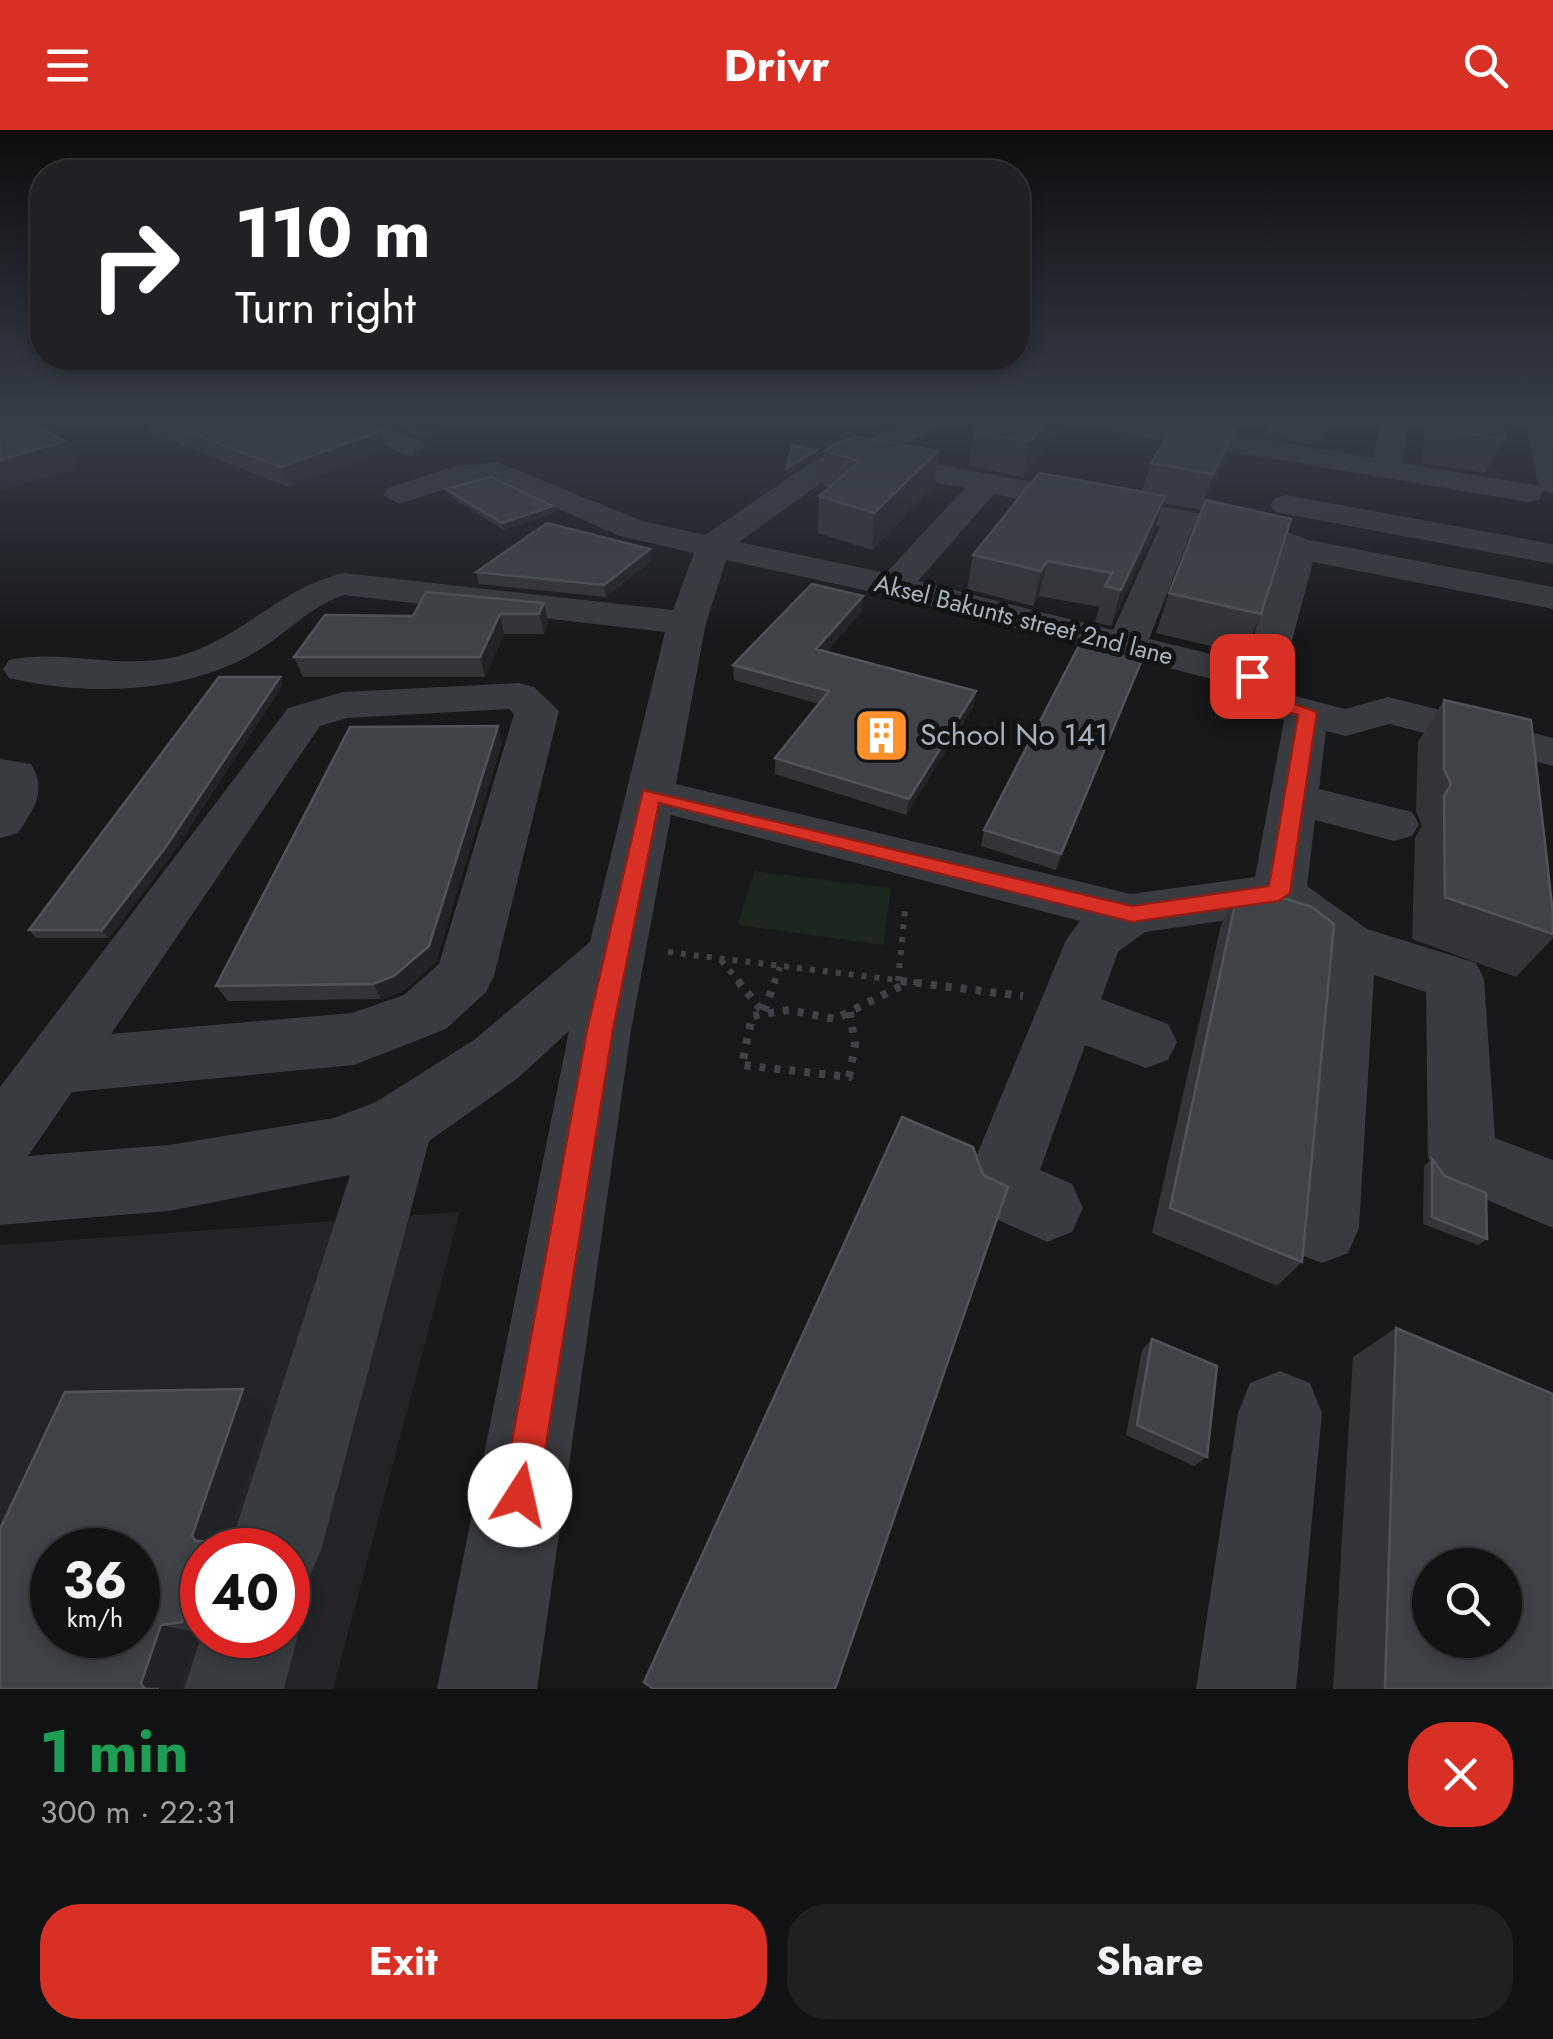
<!DOCTYPE html>
<html lang="en">
<head>
<meta charset="utf-8">
<style>
  body { margin:0; font-family:Jost,sans-serif; background:#1e2022; color:#f1f3f6; height:100vh; display:flex; flex-direction:column; font-size:38px; white-space:nowrap }
  * { box-sizing:border-box; margin:0 }
  p { font-size:32px; color:#9c9ea0 }
  .icon { flex:none; width:55px; height:55px; fill:none; stroke:currentColor; stroke-width:2; stroke-linecap:round; stroke-linejoin:round }
  .map { position:relative; height:1559px; overflow:hidden }
  .panel { display:flex; flex-direction:column; background:#111214; flex:1 }
  .panel>* { flex:none }
  .banner { position:absolute; left:30px; top:30px; width:1000px; height:210px; border-radius:40px; box-shadow:0 5px 15px #0003,0 0 0 2px #303234; background:#202124; color:#fff; overflow:hidden }
  .controls { position:absolute; left:1412px; top:1418px; display:grid; gap:20px }
  .controls a { display:grid; place-items:center; width:110px; height:110px; border-radius:50%; background:#111214; box-shadow:0 5px 15px #0003,0 0 0 2px #303234; font-size:50px }
  .speed { position:absolute; left:30px; top:1398px; display:flex; gap:20px; font-size:50px; font-weight:700; text-align:center }
  .speed>* { display:grid; place-content:center; width:130px; height:130px; border-radius:50%; background:#111214; box-shadow:0 5px 15px #0003,0 0 0 2px #303234; line-height:1 }
  .speed small { font-size:25px; font-weight:400 }
  .speed .limit { border:15px solid #d22; background:#fff; color:#111 }
  .pin { position:absolute; display:grid; place-items:center; width:85px; height:85px; color:#fff; margin:-42px; border-radius:20px; box-shadow:0 5px 15px #0006 }
  .me { position:absolute; width:110px; margin:-55px; rotate:10deg; stroke-linejoin:round; filter:drop-shadow(0 0 8px #0008) }
  .turn { display:flex; align-items:center; gap:35px; height:210px; padding:0 40px; font-size:45px }
  .turn .icon { width:130px; height:130px; stroke-width:2.5 }
  .turn b { display:block; font-size:70px; line-height:85px }
  .round { display:grid; place-items:center; flex:none; width:105px; height:105px; border-radius:40px; background:#1e2022 }
  .summary { display:flex; align-items:center; justify-content:space-between; height:170px; padding:0 40px }
  h1 { font-size:60px; font-weight:700; line-height:75px; color:#1e9e55 }
  .primary-button { display:flex; gap:20px; margin-top:auto; padding:20px 40px }
  .primary-button a { flex:1; height:115px; border-radius:40px; background:#d93025; color:#fff; font-size:40px; font-weight:700; line-height:115px; text-align:center }
  .primary-button a+a { background:#1e2022; color:#f1f3f6 }
  header { display:flex; justify-content:space-between; align-items:center; height:130px; padding:0 40px; background:#d93025; color:#fff; font-size:45px; font-weight:700 }
  .map>svg:first-child { display:block }
  .built { fill:#232427; fill-rule:evenodd }
  .green { fill:#1d261d }
  .lines { fill:none; stroke-linecap:round; stroke-linejoin:round }
  .path-far1 { stroke:#3e4247; stroke-width:6; stroke-dasharray:5 8; stroke-linecap:butt }
  .path { stroke:#3e4247; stroke-width:8; stroke-dasharray:6 9; stroke-linecap:butt }
  .minor { fill:#383b3f; fill-rule:evenodd }
  .wall { fill:#333438 }
  .shaded-wall { fill:#222326 }
  .building { fill:#3f4246; stroke:#505458; stroke-width:2.5; fill-rule:evenodd }
  .route { fill:#d93025; stroke:#8d1f18; stroke-width:2.5 }
  .labels { text-anchor:middle; stroke-width:10; stroke-linejoin:round; paint-order:stroke }
  .far-street-label { font-size:25px; fill:#a8b2bb; stroke:#121315 }
  .poi-label { font-size:30px; fill:#a8b2bb; stroke:#121315; text-anchor:start }
</style>
</head>
<body>
<header><svg class="icon" aria-label="menu" viewBox="0 0 24 24"><path d="M4 6h16M4 12h16M4 18h16"/></svg>Drivr<svg class="icon" aria-label="search" viewBox="0 0 24 24"><circle cx="10" cy="10" r="6"/><path d="M15 15l6 6"/></svg></header>
<div class="map">
<svg width="1553" height="1559" viewBox="0 0 1553 1559">
  <rect width="100%" height="100%" fill="#17181a"/>
  <path class="built" d="M 460,1082 L 333,1559 L 0,1559 L 0,1115 ZM 52,1420 L 138,1420 L 138,1505 L 52,1505 ZM 202,1420 L 288,1420 L 288,1505 L 202,1505 Z"/>
  <path class="green" d="M 754,741 L 891,758 L 883,815 L 738,795 Z"/>
  <g class="lines">
    <path class="path-far1" d="M 668,822 L 921,853
      M 721,830 L 740,853
      M 898,851 L 905,781
      M 774,853 L 780,837"/>
    <path class="path" d="M 738,851 L 763,882
      M 901,851 L 1023,866
      M 764,881 L 775,851
      M 850,882 L 855,915 L 849,947 L 742,935 L 752,886 L 789,880 L 835,889 L 907,853"/>
    <path class="minor" d="M 328,288 L 366,288 L 421,311 L 425,317 L 411,326 L 401,323 Z
      M 921,288 L 959,288 L 882,324 L 1276,398 L 1309,410 L 1553,457 L 1553,479 L 1313,432 L 1282,548 L 1295,566 L 1345,579 L 1388,567 L 1553,608 L 1553,636 L 1389,594 L 1346,606 L 1326,601 L 1319,659 L 1412,682 L 1419,694 L 1412,706 L 1394,711 L 1315,690 L 1307,756 L 1367,799 L 1476,833 L 1484,849 L 1495,1008 L 1553,1030 L 1553,1098 L 1438,1049 L 1428,1027 L 1426,862 L 1374,845 L 1359,1098 L 1348,1123 L 1322,1133 L 1296,1123 L 1285,1098 L 1318,822 L 1269,784 L 1145,802 L 1118,822 L 1101,869 L 1168,894 L 1177,912 L 1168,930 L 1146,938 L 1085,915 L 1040,1040 L 1072,1054 L 1083,1078 L 1072,1102 L 1047,1112 L 974,1079 L 964,1056 L 1066,810 L 1080,791 L 671,685 L 631,900 L 537,1559 L 437,1559 L 569,901 L 518,948 L 429,1011 L 321,1420 L 307,1452 L 288,1460 L 288,1420 L 229,1420 L 350,1045 L 169,1081 L 0,1095 L 0,957 L 288,578 L 343,562 L 519,553 L 534,557 L 559,581 L 494,846 L 486,862 L 446,899 L 354,935 L 72,962 L 28,1026 L 169,1015 L 334,988 L 376,972 L 474,910 L 590,812 L 665,502 L 344,465 C 311,476 288,502 259,520 C 189,564 88,567 9,548 L 3,539 L 9,530 C 60,518 122,541 179,526 C 241,509 281,457 344,443 L 673,480 L 694,423 L 620,406 L 493,350 L 457,355 L 399,374 L 383,365 L 388,358 L 452,337 L 497,332 L 642,391 L 705,405 L 810,333 ZM 854,336 L 965,358 L 886,443 L 739,412 L 832,345 ZM 994,364 L 1160,396 L 1113,500 L 918,451 ZM 1191,402 L 1280,423 L 1245,532 L 1149,509 ZM 726,430 L 891,466 L 1246,558 L 1265,584 L 1284,590 L 1255,747 L 1131,764 L 676,654 L 706,493 ZM 509,579 L 514,584 L 439,834 L 404,865 L 352,883 L 111,904 L 320,596 L 347,588 Z
      M 1130,288 L 1374,328 L 1380,288 L 1408,288 L 1403,333 L 1538,356 L 1525,288 L 1553,288 L 1553,363 L 1542,361 L 1539,370 L 1528,372 L 1120,303 L 1106,295 L 1110,289 Z
      M 1286,365 L 1553,414 L 1553,434 L 1275,382 L 1270,375 L 1275,368 Z
      M 0,629 L 31,634 C 48,661 33,680 18,703 L 0,708 Z
      M 1280,1241 L 1310,1253 L 1322,1283 L 1296,1559 L 1196,1559 L 1238,1283 L 1250,1253 Z
      M 288,1480 L 298,1505 L 284,1559 L 184,1559 L 202,1504 L 288,1505 Z"/>
  </g>
  <path class="wall" d="M 139,288 L 353,288 L 386,320 L 289,357 L 151,303 Z
    M 376,288 L 472,288 L 421,307 Z
    M 988,288 L 1071,288 L 1023,347 L 969,336 L 974,302 Z
    M 1156,288 L 1220,288 L 1240,292 L 1228,325 L 1206,370 L 1261,484 L 1244,524 L 1156,503 L 1169,463 L 1201,380 L 1163,373 L 1155,399 L 1111,496 L 1095,492 L 1099,477 L 1039,466 L 1033,476 L 967,459 L 973,425 L 1142,362 L 1151,333 L 1177,292 Z
    M 1270,288 L 1331,288 L 1320,315 L 1264,306 Z
    M 1425,288 L 1502,288 L 1504,309 L 1485,343 L 1423,333 Z
    M 824,321 L 938,321 L 934,356 L 872,420 L 818,403 L 819,366 L 829,358 L 823,356 Z
    M 446,359 L 554,383 L 504,400 L 448,365 Z
    M 651,431 L 606,467 L 479,454 L 476,442 Z
    M 544,473 L 548,492 L 544,504 L 504,504 L 485,547 L 303,547 L 294,527 L 413,486 Z
    M 862,481 L 826,522 L 976,561 L 973,577 L 906,685 L 775,644 L 775,628 L 819,574 L 734,550 L 733,535 Z
    M 1146,520 L 1056,740 L 981,716 L 984,700 Z
    M 283,555 L 171,726 L 109,808 L 36,808 L 29,800 Z
    M 1444,570 L 1553,784 L 1553,808 L 1516,847 L 1412,809 L 1415,708 L 1422,696 L 1416,681 L 1418,612 Z
    M 502,612 L 436,832 L 402,862 L 381,869 L 228,871 L 216,856 Z
    M 1237,765 L 1302,1132 L 1277,1156 L 1152,1103 L 1221,795 Z
    M 1432,1029 L 1487,1109 L 1478,1115 L 1423,1094 L 1424,1036 Z
    M 1396,1198 L 1553,1559 L 1333,1559 L 1353,1227 Z
    M 1152,1209 L 1207,1327 L 1194,1336 L 1126,1305 L 1142,1220 Z
    M 243,1259 L 271,1279 L 226,1418 L 232,1420 L 202,1420 L 202,1502 L 198,1503 L 181,1559 L 0,1559 Z"/>
  <path class="shaded-wall" d="M 416,288 L 472,288 L 421,307 Z
    M 1051,288 L 1071,288 L 1023,347 L 1029,312 Z
    M 1240,292 L 1228,325 L 1201,380 L 1213,344 Z
    M 381,301 L 386,320 L 289,357 L 281,337 Z
    M 65,311 L 79,337 L 0,361 L 0,330 Z
    M 817,320 L 817,326 L 786,345 L 787,338 Z
    M 938,321 L 934,356 L 872,420 L 874,383 Z
    M 1165,366 L 1155,399 L 1111,496 L 1121,460 Z
    M 553,376 L 554,383 L 504,400 L 502,393 Z
    M 650,419 L 651,431 L 606,467 L 604,455 Z
    M 1047,431 L 1039,466 L 1033,476 L 1041,441 Z
    M 863,466 L 862,481 L 816,535 L 816,519 Z
    M 544,473 L 548,492 L 544,504 L 539,484 Z
    M 500,484 L 504,504 L 485,547 L 480,527 Z
    M 1146,520 L 1141,535 L 1056,740 L 1061,724 Z
    M 280,547 L 283,555 L 171,726 L 109,808 L 102,800 Z
    M 976,561 L 973,577 L 906,685 L 909,669 Z
    M 498,596 L 502,612 L 436,832 L 402,862 L 381,869 L 373,854 Z
    M 243,1259 L 271,1279 L 226,1418 L 232,1420 L 207,1420 L 196,1411 L 192,1406 Z
    M 202,1432 L 202,1497 L 182,1492 Z
    M 161,1495 L 198,1503 L 181,1559 L 145,1559 L 141,1553 Z"/>
  <path class="building" d="M 0,288 L 20,288 L 65,311 L 0,330 Z
    M 152,288 L 353,288 L 381,301 L 281,337 Z
    M 988,288 L 1051,288 L 1029,312 L 974,302 Z
    M 1179,288 L 1220,288 L 1240,292 L 1213,344 L 1151,333 Z
    M 1440,288 L 1502,288 L 1504,309 L 1440,299 Z
    M 855,307 L 938,321 L 874,383 L 819,366 L 860,331 L 824,321 L 835,314 Z
    M 792,315 L 817,320 L 787,338 Z
    M 1039,343 L 1165,366 L 1121,460 L 1105,456 L 1112,443 L 1047,431 L 1041,441 L 973,425 Z
    M 491,347 L 553,376 L 502,393 L 446,359 Z
    M 1206,370 L 1291,389 L 1261,484 L 1169,463 Z
    M 547,393 L 650,419 L 604,455 L 476,442 Z
    M 812,454 L 863,466 L 816,519 L 976,561 L 909,669 L 775,628 L 829,561 L 733,535 Z
    M 426,462 L 544,473 L 539,484 L 500,484 L 480,527 L 294,527 L 325,485 L 413,486 Z
    M 1085,504 L 1146,520 L 1061,724 L 984,700 Z
    M 219,547 L 280,547 L 165,718 L 102,800 L 29,800 Z
    M 1444,570 L 1531,590 L 1553,784 L 1553,804 L 1445,767 L 1444,666 L 1451,654 L 1444,639 Z
    M 498,596 L 429,816 L 394,846 L 373,854 L 216,856 L 350,597 Z
    M 1260,761 L 1312,777 L 1334,794 L 1302,1132 L 1170,1078 L 1237,765 Z
    M 902,987 L 973,1017 L 983,1045 L 1008,1057 L 835,1559 L 653,1559 L 644,1552 Z
    M 1432,1029 L 1445,1046 L 1486,1063 L 1487,1109 L 1432,1087 Z
    M 1396,1198 L 1553,1264 L 1553,1559 L 1385,1559 ZM 1430,1435 L 1505,1435 L 1505,1510 L 1430,1510 Z
    M 1152,1209 L 1217,1236 L 1207,1327 L 1137,1295 Z
    M 243,1259 L 192,1406 L 196,1411 L 210,1411 L 207,1420 L 202,1420 L 202,1432 L 182,1492 L 161,1495 L 141,1553 L 145,1559 L 159,1559 L 0,1559 L 0,1399 L 65,1262 ZM 52,1420 L 138,1420 L 138,1505 L 52,1505 Z"/>
  <linearGradient id="sky" x2="0" y2="1"><stop stop-color="#0d0d0e"/><stop offset="0.57" stop-color="#363d49"/><stop offset="1" stop-color="#363d49" stop-opacity="0"/></linearGradient>
  <rect width="1553" height="507" fill="url(#sky)"/>
  <path class="route" d="M 1252,541 L 1268,545 L 1286,571 L 1317,582 L 1290,763 L 1279,771 L 1132,792 L 659,673 L 613,900 L 538,1365 L 533,1378 L 520,1383 L 507,1378 L 502,1365 L 587,900 L 643,660 L 1132,776 L 1269,756 L 1298,585 L 1273,579 L 1255,552 L 1243,546 Z"/>
  <defs>
    <symbol id="building-square" viewBox="-11 -11 22 22"><rect x="-9" y="-9" width="18" height="18" rx="4" fill="#ff902a" stroke="#121315"/><path d="M-4-6H4V6H1V3H-1V6H-4ZM-2.5-4.3h1.7v1.8h-1.7ZM.8-4.3h1.7v1.8H.8ZM-2.5-1h1.7V.8h-1.7ZM.8-1h1.7V.8H.8Z" fill="#fff"/></symbol>
  </defs>
  <g fill-rule="evenodd">
    <use href="#building-square" x="850" y="574" width="63" height="63"/>
  </g>
  <g class="labels">
    <g class="far-street-label">
      <text transform="translate(1024 489) rotate(14)" y="9">Aksel Bakunts street 2nd lane</text>
    </g>
    <g class="poi-label">
      <text x="920" y="615">School No 141</text>
    </g>
  </g>
</svg>
<div class="controls">
<a><svg class="icon" aria-label="search" viewBox="0 0 24 24"><circle cx="10" cy="10" r="6"/><path d="M15 15l6 6"/></svg></a>
</div>
<div class="speed"><div>36<small>km/h</small></div><div class="limit">40</div></div>
<div class="pin" style="left:1252px;top:546px;background:#d93025"><svg class="icon" aria-label="arrive" viewBox="0 0 24 24"><path d="M6 21V4h12l-3 4 3 4H6"/></svg></div>
<svg class="me" style="left:520px;top:1365px" viewBox="-20 -20 40 40"><circle r="19" fill="#fff"/><path d="M0-13L10 11 0 6-10 11z" fill="#d93025"/></svg>
<div class="banner">
<div class="turn"><svg class="icon" aria-label="right" viewBox="0 0 24 24"><path d="M7 20v-9h11M14 6l5 5-5 5"/></svg><div><b>110 m</b>Turn right</div></div>
</div>
</div>
<section class="panel">
<div class="summary"><div><h1>1 min</h1><p>300 m · 22:31</p></div><a class="round" style="background:#d93025;color:#fff"><svg class="icon" aria-label="close" viewBox="0 0 24 24"><path d="M6 6l12 12M18 6L6 18"/></svg></a></div>
<div class="primary-button"><a>Exit</a><a>Share</a></div>
</section>
</body>
</html>
